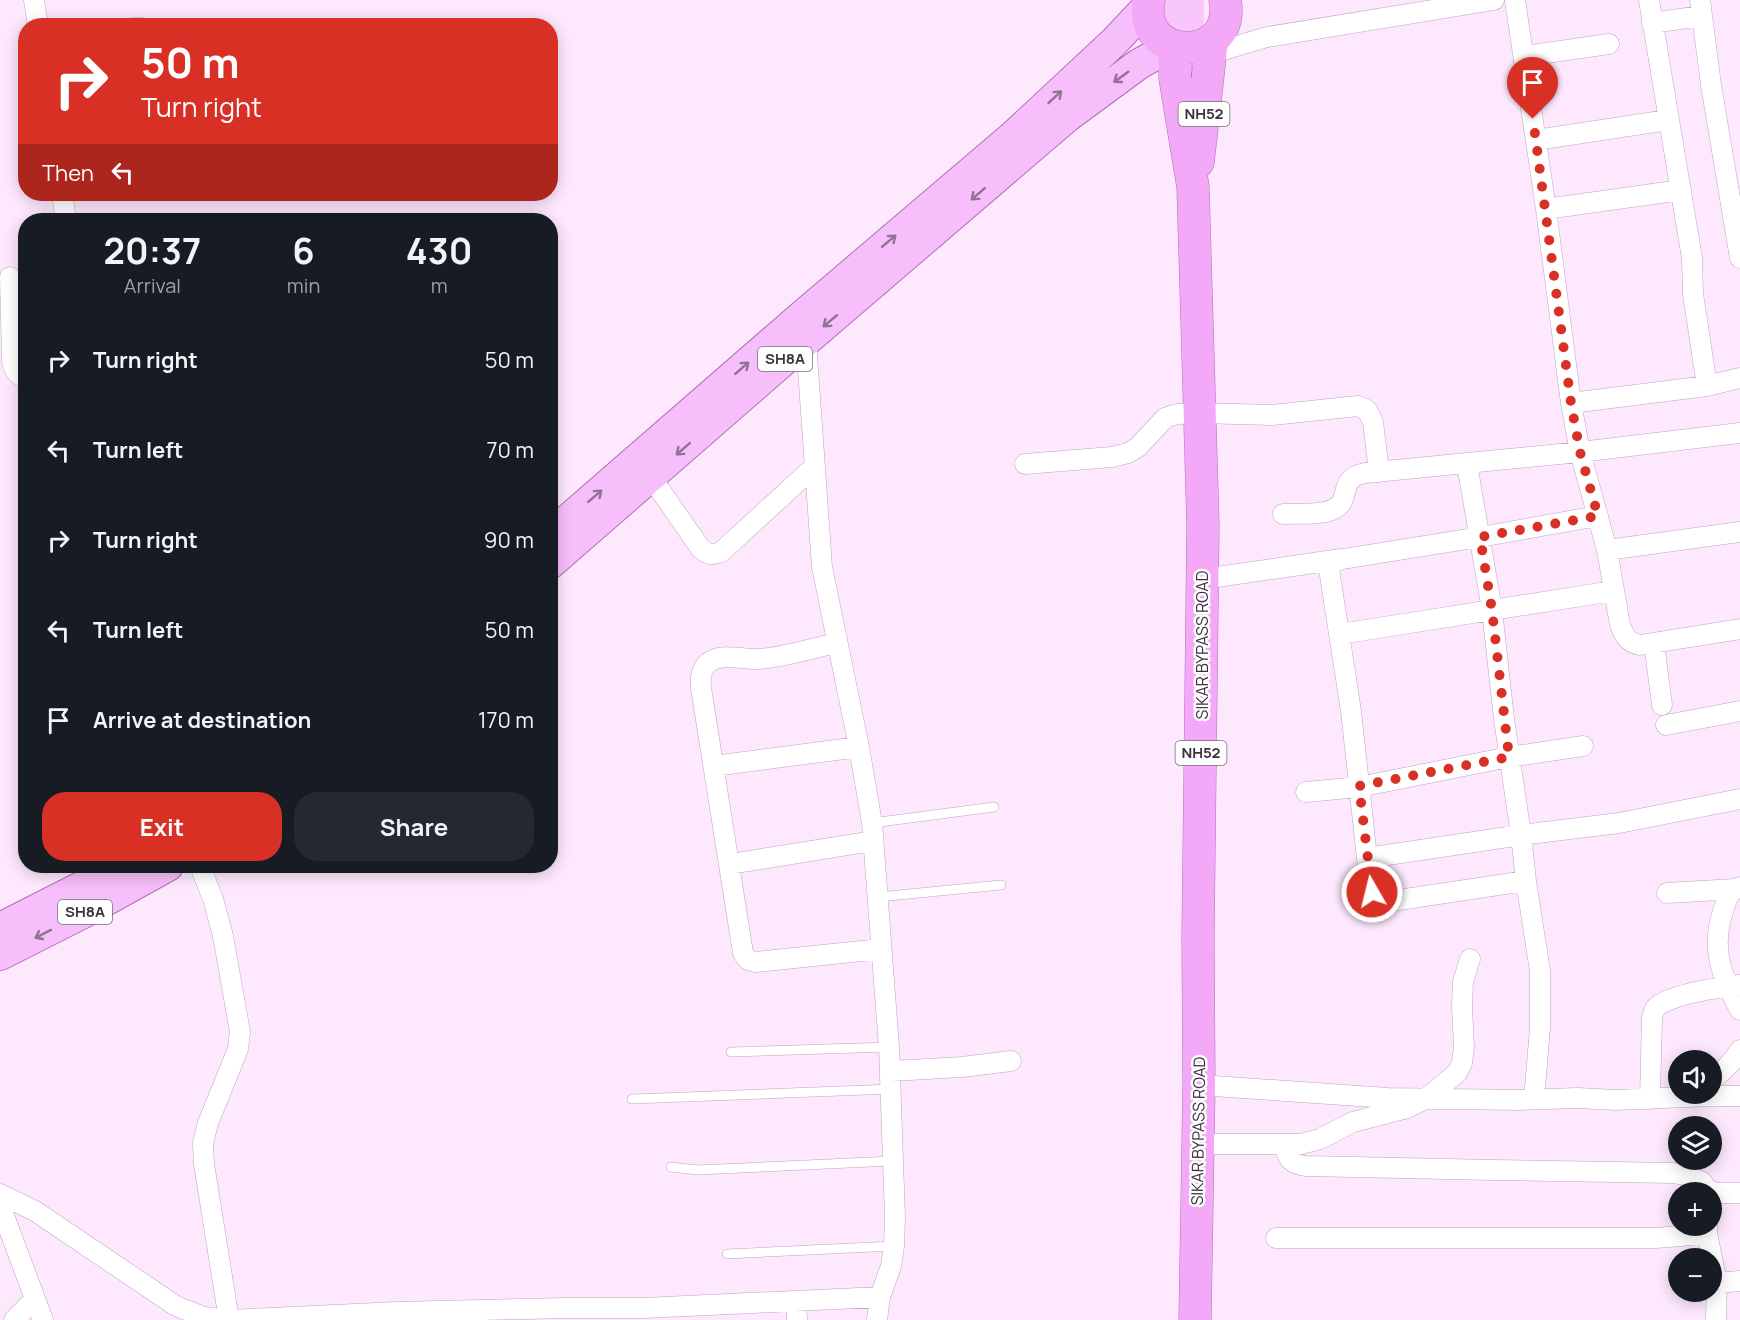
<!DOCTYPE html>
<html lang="en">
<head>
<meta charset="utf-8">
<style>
  body { margin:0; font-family:Manrope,sans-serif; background:#242831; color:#f1f3f6; height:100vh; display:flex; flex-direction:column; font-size:22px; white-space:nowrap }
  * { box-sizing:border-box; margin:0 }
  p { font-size:20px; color:#9ea1a6 }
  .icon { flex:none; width:33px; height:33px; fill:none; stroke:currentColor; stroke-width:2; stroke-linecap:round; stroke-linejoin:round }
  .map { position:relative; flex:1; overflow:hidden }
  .drawer { position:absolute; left:18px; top:213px; width:540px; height:660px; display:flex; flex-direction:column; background:#171b24; border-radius:24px; box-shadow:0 3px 15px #0003 }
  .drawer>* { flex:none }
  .banner { position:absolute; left:18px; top:18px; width:540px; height:183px; border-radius:24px; box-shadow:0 3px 15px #0003; background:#d93025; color:#fff; overflow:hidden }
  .controls { position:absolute; left:1668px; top:1050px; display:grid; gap:12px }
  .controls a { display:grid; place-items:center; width:54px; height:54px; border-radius:50%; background:#171b24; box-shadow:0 3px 15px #0003; font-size:30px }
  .pin { position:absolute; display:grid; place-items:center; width:51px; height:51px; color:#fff; margin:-62px -26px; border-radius:50% 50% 50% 0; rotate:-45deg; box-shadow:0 0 6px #0007 }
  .pin .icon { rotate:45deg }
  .me { position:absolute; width:66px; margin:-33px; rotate:352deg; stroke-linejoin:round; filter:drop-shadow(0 0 4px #0008) }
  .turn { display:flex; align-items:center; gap:21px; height:126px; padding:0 24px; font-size:27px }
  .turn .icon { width:78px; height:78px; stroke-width:2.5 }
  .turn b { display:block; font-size:42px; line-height:51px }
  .then { display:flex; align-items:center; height:57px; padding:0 24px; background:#0003; gap:12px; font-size:22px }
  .eta { display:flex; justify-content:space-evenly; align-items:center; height:102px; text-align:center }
  .eta b { font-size:36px; font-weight:700; line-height:42px }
  .cta { display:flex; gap:12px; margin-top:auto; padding:12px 24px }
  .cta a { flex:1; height:69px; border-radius:24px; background:#d93025; color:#fff; font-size:24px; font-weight:700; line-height:69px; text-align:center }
  .cta a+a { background:#242831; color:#f1f3f6 }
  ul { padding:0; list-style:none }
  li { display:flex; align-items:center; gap:18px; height:90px; padding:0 24px }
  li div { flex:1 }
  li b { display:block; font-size:22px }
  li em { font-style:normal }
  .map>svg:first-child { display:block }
  .green { fill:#f8c6fb }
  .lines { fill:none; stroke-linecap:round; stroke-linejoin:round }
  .service-casing { stroke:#bea5bf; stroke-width:10 }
  .minor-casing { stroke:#bea5bf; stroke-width:21 }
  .primary-casing { stroke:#b171b6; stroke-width:32 }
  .trunk-casing { stroke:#b171b6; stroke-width:33 }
  .service { stroke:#fff; stroke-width:9 }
  .minor { stroke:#fff; stroke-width:20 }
  .primary { stroke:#f6befa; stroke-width:30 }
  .trunk { stroke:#f3a8f8; stroke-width:32 }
  .oneway { stroke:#907293 }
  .route { stroke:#d93025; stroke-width:10; stroke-dasharray:0 18 }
  .labels { text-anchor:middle; stroke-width:5; stroke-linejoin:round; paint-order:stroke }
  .shield { fill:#fdfdfd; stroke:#777077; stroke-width:1.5 }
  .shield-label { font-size:15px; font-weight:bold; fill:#3d333e }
  .street-label { font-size:16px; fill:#3d333e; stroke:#fdfdfd }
</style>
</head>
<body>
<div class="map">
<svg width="1740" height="1320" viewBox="0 0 1740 1320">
  <rect width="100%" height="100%" fill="#fde8fe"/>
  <path class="green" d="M 1158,0 L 1204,0 L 1204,26 L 1198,36 L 1165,37 Z"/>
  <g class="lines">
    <defs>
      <path id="service" d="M 91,26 L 141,22
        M 872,823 L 994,807
        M 878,897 L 1001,885
        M 731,1052 L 889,1047
        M 632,1099 L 892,1089
        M 671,1167 L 697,1170 L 893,1161
        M 727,1254 L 894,1246"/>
      <path id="minor" d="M 34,0 L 38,26
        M 1515,0 L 1546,209 L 1571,403 L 1580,452 L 1607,550 L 1620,625 C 1625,637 1627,642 1640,645 L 1740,629
        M 1649,0 L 1692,258 L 1693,294 L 1707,386
        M 1700,0 L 1711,85 L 1740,258
        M 1652,23 L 1701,16
        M 1210,54 L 1267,37 L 1494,0
        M 1524,56 L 1609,44
        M 1536,140 L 1668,120
        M 62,194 L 66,220
        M 1546,209 L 1681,190
        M 10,277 L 12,361 C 14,370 16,375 26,378
        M 806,341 L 822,567 L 859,747 L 872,823 L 889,1047 L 895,1217 L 894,1246 L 891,1266 L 880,1297 L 877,1320
        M 1571,403 L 1707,386 L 1740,378
        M 1025,464 L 1112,457 L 1128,453 L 1138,447 L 1165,418 L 1177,414 L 1199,413 L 1272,415 L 1358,406 L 1367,410 L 1373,422 L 1379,472
        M 1467,464 L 1492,610 L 1504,719 L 1521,835 L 1526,881 L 1540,971 L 1540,1028 L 1534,1099
        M 651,477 L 701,549 C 708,554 712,556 721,552 L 815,466
        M 1283,514 C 1298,513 1320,516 1334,509 C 1353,499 1336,479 1365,473 L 1580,452 L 1740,433
        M 1607,550 L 1740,532
        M 1203,579 L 1341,559
        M 1340,634 L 1613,591
        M 837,643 C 812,648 785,657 759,659 C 744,660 721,652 708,663 C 701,669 700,679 701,688 L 743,953 L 748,960 L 756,962 L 881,949
        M 1654,643 L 1662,705
        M 1666,725 L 1740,711
        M 714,766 L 859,747
        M 1306,792 L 1359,787 L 1509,757 L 1583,746
        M 1367,858 L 1521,835 L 1619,823 L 1740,799
        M 730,864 L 873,841
        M 200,866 L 213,899 L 223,936 L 240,1032 L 238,1049 L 208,1123 L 203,1143 L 204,1164 L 229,1320
        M 1526,881 L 1392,901 L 1383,901 L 1375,899 L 1372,892 L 1367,858 L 1351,711 L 1329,569 L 1333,562 L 1343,559 L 1480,537 L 1598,516
        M 1740,887 C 1730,890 1727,899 1724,908 C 1710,948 1721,975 1740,1010
        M 1667,893 L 1735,889
        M 891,1071 L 962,1067 L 1011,1061
        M 1712,1079 C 1724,1072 1732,1062 1740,1050
        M 1199,1085 L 1388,1098 L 1518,1100 L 1578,1098 L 1615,1100 L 1710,1096 L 1740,1096
        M 1650,1099 L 1652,1018 C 1652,1017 1654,1010 1655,1009 C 1664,995 1723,987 1740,985
        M 1198,1144 L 1301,1144 L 1320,1139 L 1353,1122 L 1407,1108 L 1427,1098 L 1457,1073 L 1462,1063 L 1464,1047 L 1462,1007 L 1463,982 L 1470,959
        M 1283,1145 C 1289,1159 1290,1164 1306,1166 L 1494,1170 L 1673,1173 L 1690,1176 L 1702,1182 L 1708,1190 L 1718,1193 L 1740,1193
        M 0,1194 L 35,1211 L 176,1306 L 204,1317 L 229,1320 L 397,1312 L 566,1308 L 643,1308 L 880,1297
        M 0,1205 L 43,1320
        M 1707,1226 L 1707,1233 L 1717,1283 L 1716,1320
        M 1276,1238 L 1656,1238 L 1681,1236 L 1707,1233
        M 1717,1283 L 1740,1281
        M 796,1301 L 797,1320
        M 14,1320 L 35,1299"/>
      <path id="primary" d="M 550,535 L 804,314 L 1012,137 L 1114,42 L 1147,7
        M 550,564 L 806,341 L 1067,117 L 1139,64 L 1171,46
        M 0,928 L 122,866
        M 0,955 L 87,911 L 168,866"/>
      <path id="trunk" d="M 1149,0 C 1136,63 1237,64 1225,0
        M 1175,47 L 1175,78 L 1193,187 L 1203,525 L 1198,937 L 1199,1085 L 1195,1320
        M 1198,162 L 1212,40"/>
    </defs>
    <use href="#service" class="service-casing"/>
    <use href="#minor" class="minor-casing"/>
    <use href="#primary" class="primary-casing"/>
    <use href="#trunk" class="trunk-casing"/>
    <use href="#service" class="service"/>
    <use href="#minor" class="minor"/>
    <use href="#primary" class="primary"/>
    <use href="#trunk" class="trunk"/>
  </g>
  <defs><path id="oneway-shaft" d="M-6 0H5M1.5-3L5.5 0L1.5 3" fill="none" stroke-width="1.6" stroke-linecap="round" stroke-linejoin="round" transform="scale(1.5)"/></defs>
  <g class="oneway">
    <use href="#oneway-shaft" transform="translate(1121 77) rotate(144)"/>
    <use href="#oneway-shaft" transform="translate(1055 97) rotate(-43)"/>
    <use href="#oneway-shaft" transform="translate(978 194) rotate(139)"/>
    <use href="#oneway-shaft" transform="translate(889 241) rotate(-40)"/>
    <use href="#oneway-shaft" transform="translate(830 321) rotate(140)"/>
    <use href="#oneway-shaft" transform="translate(742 368) rotate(-41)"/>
    <use href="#oneway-shaft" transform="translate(683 449) rotate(139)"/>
    <use href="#oneway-shaft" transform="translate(595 496) rotate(-41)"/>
    <use href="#oneway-shaft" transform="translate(43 934) rotate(153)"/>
  </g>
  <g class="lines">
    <path class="route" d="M 1372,892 L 1359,786 L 1509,757 L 1492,610 L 1480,537 L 1598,516 L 1580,452 L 1571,403 L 1533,119"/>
  </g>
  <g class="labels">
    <g class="shield">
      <rect x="1178.5" y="102" width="51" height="24" rx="4.5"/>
      <rect x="758" y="347" width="54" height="24" rx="4.5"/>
      <rect x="1175.5" y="741" width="51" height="24" rx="4.5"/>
      <rect x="58" y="900" width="54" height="24" rx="4.5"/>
    </g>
    <g class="shield-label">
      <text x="1204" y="119">NH52</text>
      <text x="785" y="364">SH8A</text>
      <text x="1201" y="758">NH52</text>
      <text x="85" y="917">SH8A</text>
    </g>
    <g class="street-label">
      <text transform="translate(1202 645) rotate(-90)" y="6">SIKAR BYPASS ROAD</text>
      <text transform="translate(1198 1131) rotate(-89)" y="6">SIKAR BYPASS ROAD</text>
    </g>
  </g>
</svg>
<div class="controls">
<a><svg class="icon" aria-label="sound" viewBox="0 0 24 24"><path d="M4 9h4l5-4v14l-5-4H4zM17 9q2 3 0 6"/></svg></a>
<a><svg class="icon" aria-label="layers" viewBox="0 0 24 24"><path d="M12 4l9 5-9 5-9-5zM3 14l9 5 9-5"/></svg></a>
<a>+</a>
<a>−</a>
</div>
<div class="pin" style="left:1533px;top:119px;background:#d93025"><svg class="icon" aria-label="arrive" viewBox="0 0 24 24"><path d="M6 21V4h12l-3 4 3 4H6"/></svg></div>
<svg class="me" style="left:1372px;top:892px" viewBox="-20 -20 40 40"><circle r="17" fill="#d93025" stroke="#fff" stroke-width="3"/><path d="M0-11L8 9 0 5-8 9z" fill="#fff"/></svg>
<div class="banner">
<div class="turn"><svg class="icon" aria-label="right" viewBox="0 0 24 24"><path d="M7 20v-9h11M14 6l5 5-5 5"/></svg><div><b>50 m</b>Turn right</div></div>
<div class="then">Then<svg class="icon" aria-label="left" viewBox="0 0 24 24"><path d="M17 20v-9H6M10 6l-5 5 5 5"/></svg></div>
</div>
<section class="drawer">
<div class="eta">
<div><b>20:37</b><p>Arrival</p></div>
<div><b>6</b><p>min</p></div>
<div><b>430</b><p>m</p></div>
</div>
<ul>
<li><svg class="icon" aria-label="right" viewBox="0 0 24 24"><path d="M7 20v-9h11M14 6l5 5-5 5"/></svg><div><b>Turn right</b></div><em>50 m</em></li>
<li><svg class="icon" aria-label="left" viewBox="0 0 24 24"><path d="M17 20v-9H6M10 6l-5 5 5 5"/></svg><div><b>Turn left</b></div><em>70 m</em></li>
<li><svg class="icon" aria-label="right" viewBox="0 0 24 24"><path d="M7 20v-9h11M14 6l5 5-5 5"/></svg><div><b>Turn right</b></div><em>90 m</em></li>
<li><svg class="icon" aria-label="left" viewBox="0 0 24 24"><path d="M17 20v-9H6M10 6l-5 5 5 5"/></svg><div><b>Turn left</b></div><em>50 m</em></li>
<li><svg class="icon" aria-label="arrive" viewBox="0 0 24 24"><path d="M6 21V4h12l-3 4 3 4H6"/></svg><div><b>Arrive at destination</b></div><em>170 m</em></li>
</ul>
<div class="cta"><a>Exit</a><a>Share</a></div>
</section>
</div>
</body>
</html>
